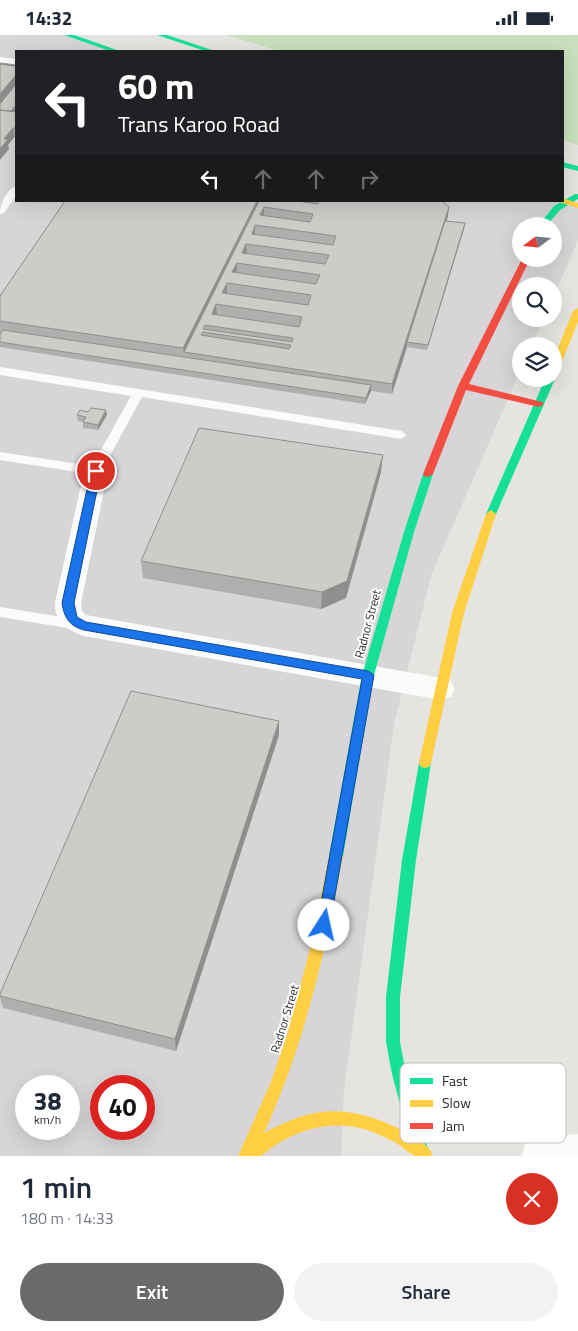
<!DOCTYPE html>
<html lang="en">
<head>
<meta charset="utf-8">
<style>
  body { margin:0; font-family:"Titillium Web",sans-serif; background:#f2f2f3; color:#1f2937; height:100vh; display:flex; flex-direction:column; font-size:19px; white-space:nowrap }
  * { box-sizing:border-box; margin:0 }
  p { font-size:16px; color:#747a83 }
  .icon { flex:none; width:28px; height:28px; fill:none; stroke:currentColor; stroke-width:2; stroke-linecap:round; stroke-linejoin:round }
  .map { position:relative; height:1121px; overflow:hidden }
  .details { display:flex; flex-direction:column; background:#fff; flex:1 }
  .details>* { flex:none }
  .banner { position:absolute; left:15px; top:15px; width:549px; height:152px; border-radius:0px; box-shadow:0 5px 20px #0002; background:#202124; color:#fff; overflow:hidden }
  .needle { width:32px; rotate:254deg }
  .controls { position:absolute; left:512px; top:182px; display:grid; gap:10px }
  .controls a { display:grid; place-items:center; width:50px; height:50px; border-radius:50%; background:#fff; box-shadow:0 5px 20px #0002; font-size:25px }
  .speed { position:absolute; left:15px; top:1040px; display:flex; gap:10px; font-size:25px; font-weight:700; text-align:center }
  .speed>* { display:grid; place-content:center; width:65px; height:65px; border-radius:50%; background:#fff; box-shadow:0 5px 20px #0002; line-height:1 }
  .speed small { font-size:12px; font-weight:400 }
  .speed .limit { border:8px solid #d22; background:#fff; color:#111 }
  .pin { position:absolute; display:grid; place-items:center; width:42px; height:42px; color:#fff; margin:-21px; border:2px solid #fff; border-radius:50%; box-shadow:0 1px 5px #0007 }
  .me { position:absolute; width:55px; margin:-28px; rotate:10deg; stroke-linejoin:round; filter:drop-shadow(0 0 4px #0008) }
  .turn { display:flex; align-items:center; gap:18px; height:105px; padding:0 20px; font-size:22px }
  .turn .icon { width:65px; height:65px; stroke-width:2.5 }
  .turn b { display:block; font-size:35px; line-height:42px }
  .lanes { display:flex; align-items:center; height:48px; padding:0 20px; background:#0003; justify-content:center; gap:25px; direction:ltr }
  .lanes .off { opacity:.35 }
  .round { display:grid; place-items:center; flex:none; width:52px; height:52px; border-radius:26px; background:#f2f2f3 }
  .head { display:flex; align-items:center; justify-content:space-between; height:85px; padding:0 20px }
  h1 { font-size:30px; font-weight:600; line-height:38px }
  .primary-button { display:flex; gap:10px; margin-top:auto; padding:10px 20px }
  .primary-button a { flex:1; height:58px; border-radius:30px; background:#6b6a69; color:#fff; font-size:20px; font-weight:600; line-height:58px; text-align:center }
  .primary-button a+a { background:#f2f2f3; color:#1f2937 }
  .status { display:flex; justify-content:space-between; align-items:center; height:35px; padding:0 25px; background:#fff; direction:ltr }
  .status svg { height:14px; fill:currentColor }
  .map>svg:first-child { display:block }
  .industrial { fill:#d7d5d7; fill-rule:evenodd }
  .green { fill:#c8e0bb }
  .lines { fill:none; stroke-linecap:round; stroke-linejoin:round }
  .lane { fill:#fbfbfa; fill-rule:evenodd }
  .street { fill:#fbfbfa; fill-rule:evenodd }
  .fast { fill:#16e098; fill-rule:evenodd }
  .slow { fill:#ffcf43; fill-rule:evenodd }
  .jam { fill:#f24e42; fill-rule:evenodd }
  .wall { fill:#b1afad }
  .shaded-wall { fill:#908f8d }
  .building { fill:#ceccc9; stroke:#908f8d; fill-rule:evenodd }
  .route { fill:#1a73e8; stroke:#114b97 }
  .labels { text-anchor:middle; stroke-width:4; stroke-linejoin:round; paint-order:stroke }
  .street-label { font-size:12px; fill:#292929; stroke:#fff }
  .key { fill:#fff; stroke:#bfbfbf; stroke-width:1 }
  .key-label { font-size:14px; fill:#292929 }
</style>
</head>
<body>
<div class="status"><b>14:32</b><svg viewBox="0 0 49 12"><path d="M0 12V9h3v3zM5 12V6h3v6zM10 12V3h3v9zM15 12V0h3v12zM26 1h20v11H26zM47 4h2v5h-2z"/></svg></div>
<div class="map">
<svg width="578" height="1121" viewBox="0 0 578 1121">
  <rect width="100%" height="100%" fill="#e6e4e0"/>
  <path class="industrial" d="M 0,0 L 63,0 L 112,16 L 16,16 L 16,166 L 563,166 L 578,171 L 578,205 L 554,261 L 554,251 L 521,251 L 521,284 L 544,284 L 531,311 L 521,311 L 521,334 L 431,541 L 394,689 L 344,1055 L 341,1121 L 0,1121 ZM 521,191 L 554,191 L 554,224 L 521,224 ZM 26,1051 L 69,1051 L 69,1094 L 26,1094 ZM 101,1051 L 144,1051 L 144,1094 L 101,1094 Z"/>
  <path class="green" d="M 227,0 L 578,0 L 578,110 L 563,105 L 562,16 L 279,16 Z"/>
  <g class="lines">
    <path class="lane" d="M 0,22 L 16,24 L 16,30 L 0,28 Z
      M 16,151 L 16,161 L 4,178 L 0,179 C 0,169 6,155 16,151 Z
      M 0,332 L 401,396 L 407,400 L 401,404 L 142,362 L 100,439 L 96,440 L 0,425 L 0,417 L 92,431 L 131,361 L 0,340 Z
      M 0,572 L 80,585 L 85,586 L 87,590 L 85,594 L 80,595 L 0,582 Z"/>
    <path class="street" d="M 96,428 L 104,430 L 108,436 L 81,568 L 82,576 L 86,580 L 441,643 L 451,646 L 455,654 L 451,662 L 441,665 L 84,601 C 68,596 54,586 55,568 L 84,436 L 88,430 Z
      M 578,1099 L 578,1121 L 521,1121 L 526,1108 L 539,1103 Z"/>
    <path class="fast" d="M 64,0 L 74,0 L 120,16 L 110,16 Z
      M 157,0 L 167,0 L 215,16 L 205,16 Z
      M 562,127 L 578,131 L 578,136 L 562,132 Z
      M 575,159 L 578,159 L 578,164 L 560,175 L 546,191 L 538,191 L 554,171 Z
      M 554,342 L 555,344 L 496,479 L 491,483 L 487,482 L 486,479 L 545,344 Z
      M 428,436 L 433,439 L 414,497 L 374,640 L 343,821 L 341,825 L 336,827 L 331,825 L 329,821 L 362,640 L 404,497 L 423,439 Z
      M 425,723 L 429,724 L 431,728 L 416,825 L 400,962 L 400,1007 L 406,1039 L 428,1114 L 425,1119 L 422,1121 L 415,1119 L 412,1114 L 392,1039 L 386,1007 L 386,962 L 402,825 L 419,728 L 421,724 Z"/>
    <path class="slow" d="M 562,163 L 578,168 L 578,173 L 559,167 L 562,166 Z
      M 578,273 L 578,287 L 559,334 L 554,337 L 554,323 L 573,276 Z
      M 491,475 L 496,479 L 464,578 L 431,728 L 429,732 L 425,733 L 421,732 L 419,728 L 452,578 L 486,479 Z
      M 336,815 L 341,817 L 343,821 C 325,918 305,1008 264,1098 C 315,1070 349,1069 402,1095 C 412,1100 427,1108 432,1118 L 431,1121 C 426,1121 419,1121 415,1121 C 410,1119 404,1113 399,1110 C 394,1106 388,1104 382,1101 C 340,1080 295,1092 261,1121 L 238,1121 L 271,1047 L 288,997 L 308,922 L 329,821 L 331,817 Z"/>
    <path class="jam" d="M 522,224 L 530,224 L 469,349 L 542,367 L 544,369 L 539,372 L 466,355 L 433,439 L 428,442 L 424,441 L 423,439 L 458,351 Z"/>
  </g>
  <path class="wall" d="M 15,77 L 16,77 L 16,102 L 14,102 L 8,110 L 9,114 L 0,125 Z
    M 65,166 L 442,166 L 448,181 L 447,186 L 465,188 L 464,194 L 427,315 L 407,312 L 392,359 L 371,356 L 365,369 L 0,312 L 0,261 Z
    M 77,380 L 107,380 L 98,395 L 83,393 L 83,387 L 78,386 Z
    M 381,437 L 346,563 L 321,574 L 143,543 L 141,526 Z
    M 279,700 L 176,1016 L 3,973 L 0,963 L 0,959 Z"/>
  <path class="shaded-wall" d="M 16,40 L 16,55 L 0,75 L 0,59 Z
    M 16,70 L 16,76 L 12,81 L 11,76 Z
    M 13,93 L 14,102 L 8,110 L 9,114 L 0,125 L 0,114 L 4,104 Z
    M 257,166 L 264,166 L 184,317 L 183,313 Z
    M 264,172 L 264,182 L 260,180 Z
    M 449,172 L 448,181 L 408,307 L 407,307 L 407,312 L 392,359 L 392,349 Z
    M 465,188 L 464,194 L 427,315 L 428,310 Z
    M 255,190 L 255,200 L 252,199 Z
    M 246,209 L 247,219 L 242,218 Z
    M 237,228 L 237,238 L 232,237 Z
    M 227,248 L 227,258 L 222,258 Z
    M 216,269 L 217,279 L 212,289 L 212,279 Z
    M 371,350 L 371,356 L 365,369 L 366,363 Z
    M 106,375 L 107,380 L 98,395 L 98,390 Z
    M 383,420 L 381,437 L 346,563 L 321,574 L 322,557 Z
    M 279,686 L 279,700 L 176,1016 L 175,1004 Z"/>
  <path class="building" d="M 0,28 L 16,30 L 16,31 L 0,29 Z
    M 0,29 L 16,31 L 16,40 L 0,59 Z
    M 16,49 L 16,70 L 11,76 L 0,75 L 0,69 Z
    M 0,75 L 16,77 L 16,93 L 13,93 L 4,104 L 8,104 L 0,114 Z
    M 65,166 L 257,166 L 183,313 L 0,286 L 0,261 Z
    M 259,166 L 297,166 L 318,169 L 319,166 L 442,166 L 449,172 L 392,349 L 184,317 ZM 264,172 L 313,179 L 310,187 L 260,180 ZM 255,190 L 336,201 L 333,210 L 252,199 ZM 246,209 L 329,220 L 325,229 L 242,218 ZM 237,228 L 320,240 L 316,249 L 232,237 ZM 227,248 L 311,260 L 308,270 L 222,258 ZM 216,269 L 302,282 L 299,292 L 212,279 ZM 205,290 L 293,303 L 292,307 L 203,294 ZM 203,297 L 291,310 L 289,314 L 201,300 Z
    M 445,186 L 465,188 L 428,310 L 407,307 Z
    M 3,295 L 371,350 L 366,363 L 0,307 L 0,300 Z
    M 91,373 L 106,375 L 98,390 L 83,387 L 86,382 L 77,380 L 80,375 L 88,377 Z
    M 199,393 L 383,420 L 347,546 L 322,557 L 141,526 Z
    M 131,656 L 279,686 L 175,1004 L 0,961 L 0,959 Z"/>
  <path class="route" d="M 96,433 L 101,436 L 74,568 L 77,582 L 86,587 L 368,636 L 374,640 L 329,894 L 324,896 L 319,894 L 317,890 L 362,644 L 84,595 C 69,591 64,582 62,568 L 91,436 Z"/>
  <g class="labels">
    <g class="street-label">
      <text transform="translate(368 589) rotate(-75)" y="4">Radnor Street</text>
      <text transform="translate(285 984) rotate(-73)" y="4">Radnor Street</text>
    </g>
  </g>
  <rect x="400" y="1028" width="166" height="80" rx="8" class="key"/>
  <rect x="410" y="1043" width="23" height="6" fill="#16e098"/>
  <rect x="410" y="1065" width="23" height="7" fill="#ffcf43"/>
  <rect x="410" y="1088" width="23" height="6" fill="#f24e42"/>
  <g class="key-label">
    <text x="442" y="1051">Fast</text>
    <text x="442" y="1073">Slow</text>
    <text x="442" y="1096">Jam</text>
  </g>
</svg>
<div class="controls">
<a><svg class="needle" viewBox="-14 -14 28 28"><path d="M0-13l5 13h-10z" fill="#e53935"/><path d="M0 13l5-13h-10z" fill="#747a83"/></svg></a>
<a><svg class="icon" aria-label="search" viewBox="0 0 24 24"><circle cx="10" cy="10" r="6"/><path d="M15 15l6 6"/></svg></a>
<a><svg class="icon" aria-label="layers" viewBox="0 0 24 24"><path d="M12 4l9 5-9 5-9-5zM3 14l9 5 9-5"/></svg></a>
</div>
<div class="speed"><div>38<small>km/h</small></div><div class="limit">40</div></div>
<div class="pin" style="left:96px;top:436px;background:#d93025"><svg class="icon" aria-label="arrive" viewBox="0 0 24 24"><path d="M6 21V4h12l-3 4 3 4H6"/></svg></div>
<svg class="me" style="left:324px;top:890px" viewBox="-20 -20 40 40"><circle r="19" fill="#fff"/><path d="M0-13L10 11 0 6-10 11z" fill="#1a73e8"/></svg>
<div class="banner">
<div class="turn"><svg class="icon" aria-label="left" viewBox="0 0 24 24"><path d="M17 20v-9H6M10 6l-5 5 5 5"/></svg><div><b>60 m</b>Trans Karoo Road</div></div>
<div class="lanes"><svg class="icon" aria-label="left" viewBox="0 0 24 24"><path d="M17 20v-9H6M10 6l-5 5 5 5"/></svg><svg class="icon off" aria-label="ahead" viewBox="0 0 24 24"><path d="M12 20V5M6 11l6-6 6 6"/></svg><svg class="icon off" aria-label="ahead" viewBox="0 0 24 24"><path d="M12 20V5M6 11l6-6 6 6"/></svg><svg class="icon off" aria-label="right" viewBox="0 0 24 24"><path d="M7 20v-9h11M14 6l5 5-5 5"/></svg></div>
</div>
</div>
<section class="details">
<div class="head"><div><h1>1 min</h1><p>180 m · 14:33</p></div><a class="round" style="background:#d93025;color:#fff"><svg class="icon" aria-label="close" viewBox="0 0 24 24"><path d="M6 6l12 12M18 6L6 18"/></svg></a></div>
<div class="primary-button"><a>Exit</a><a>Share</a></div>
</section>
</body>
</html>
